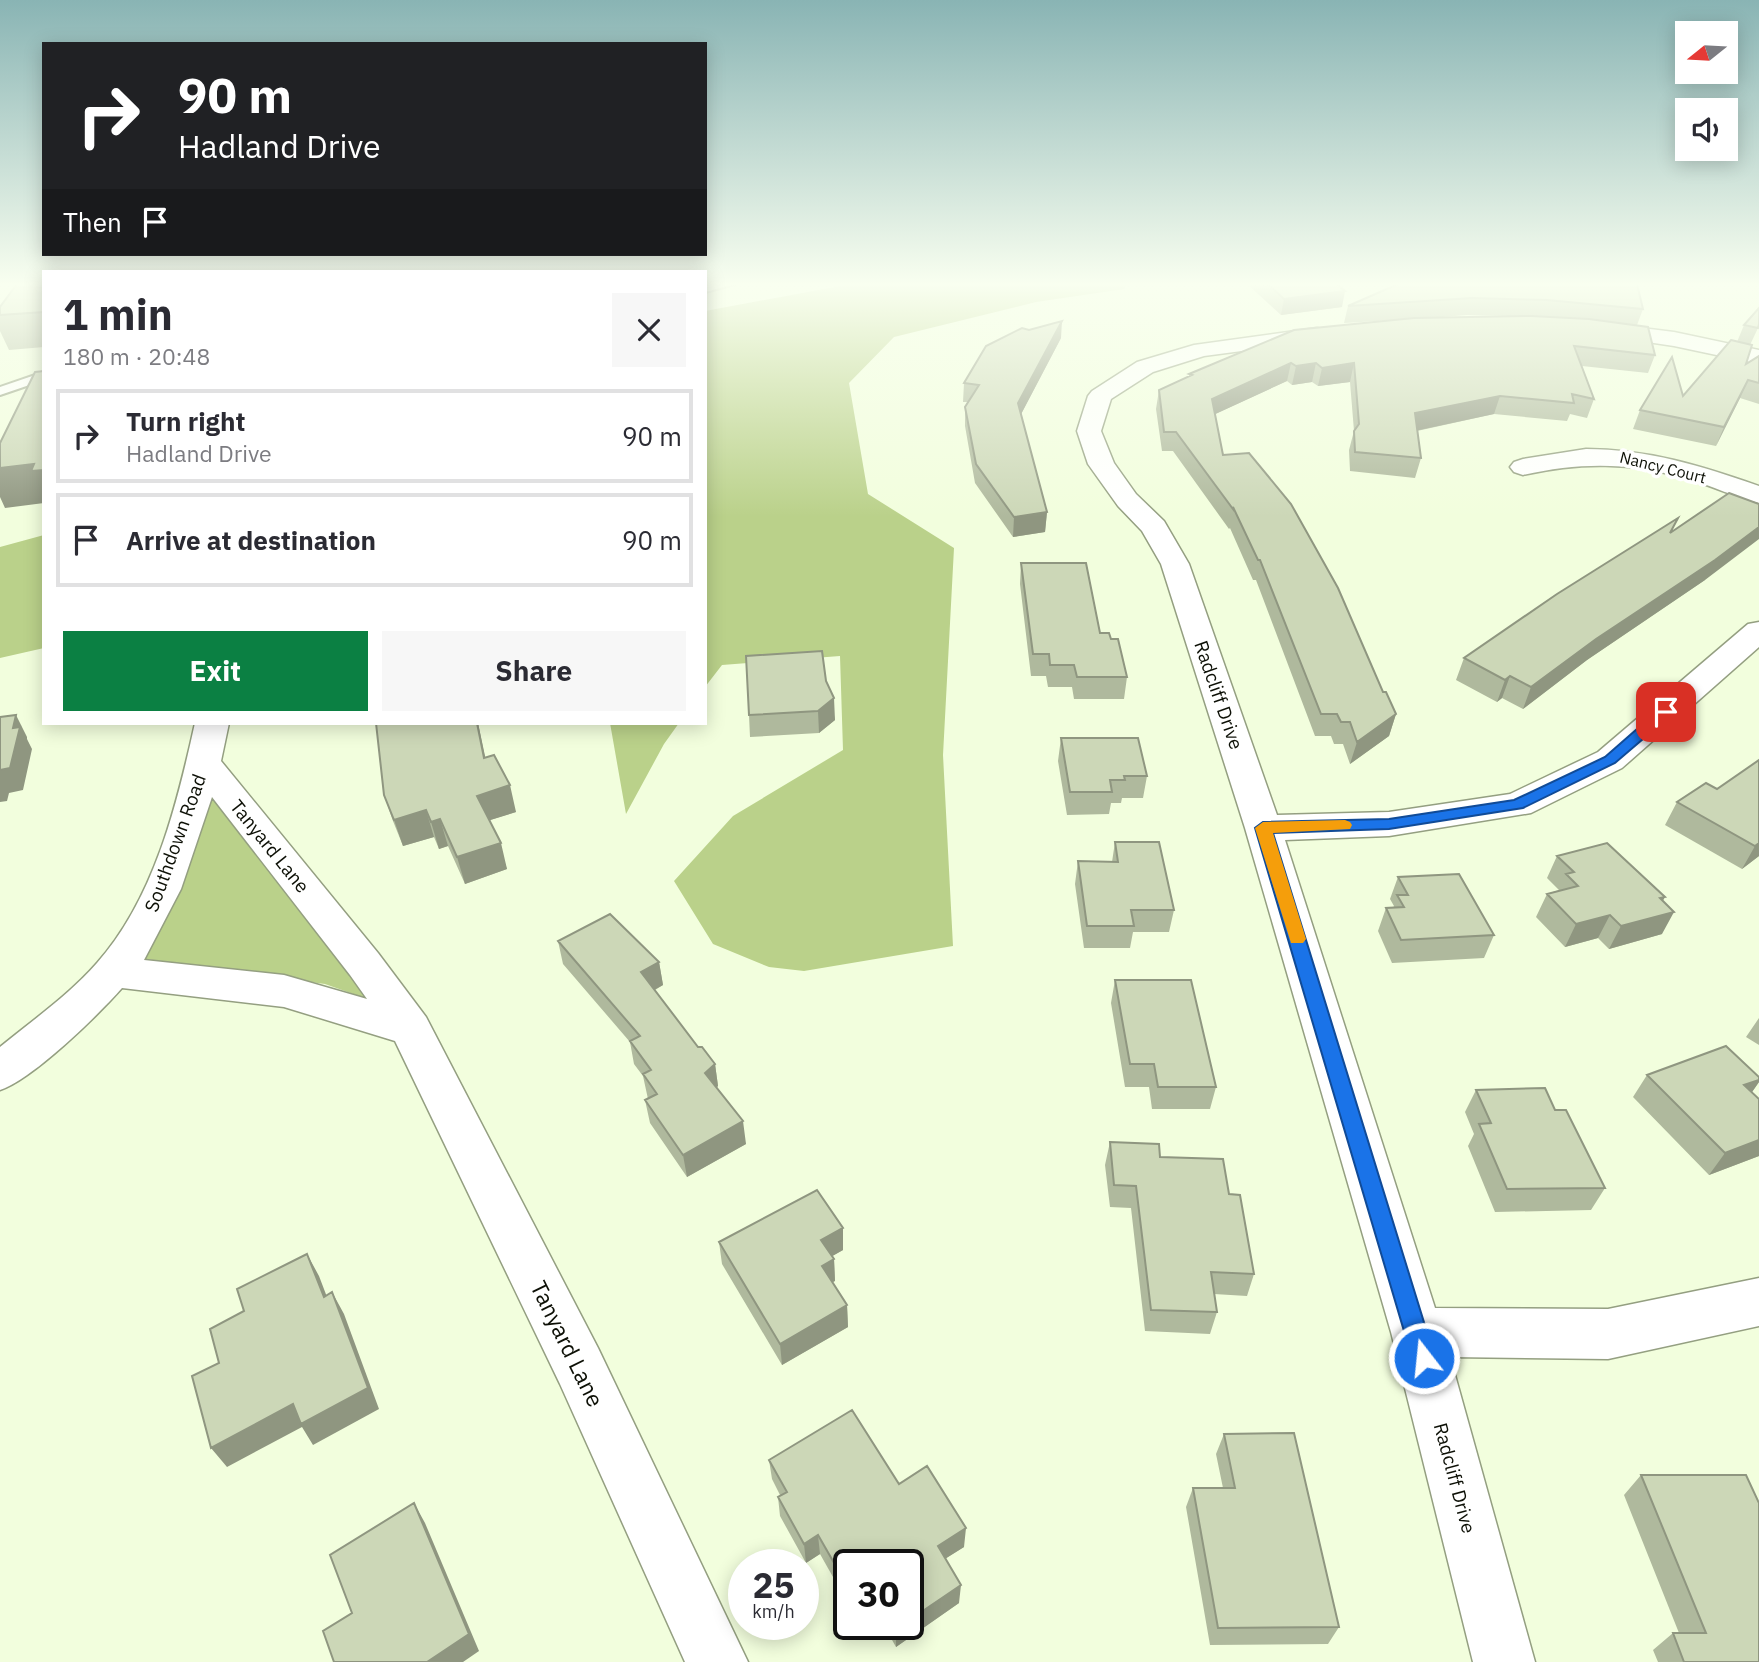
<!DOCTYPE html>
<html lang="en">
<head>
<meta charset="utf-8">
<style>
  body { margin:0; font-family:"IBM Plex Sans",sans-serif; background:#f7f7f7; color:#2b2b33; height:100vh; display:flex; flex-direction:column; font-size:26px; white-space:nowrap }
  * { box-sizing:border-box; margin:0 }
  p { font-size:23px; color:#7c7c81 }
  .icon { flex:none; width:38px; height:38px; fill:none; stroke:currentColor; stroke-width:2; stroke-linecap:round; stroke-linejoin:round }
  .map { position:relative; flex:1; overflow:hidden }
  .details { position:absolute; left:42px; top:270px; width:665px; height:455px; display:flex; flex-direction:column; background:#fff; border-radius:0px; box-shadow:0 4px 18px #0003 }
  .details>* { flex:none }
  .guide { position:absolute; left:42px; top:42px; width:665px; height:214px; border-radius:0px; box-shadow:0 4px 18px #0003; background:#202124; color:#fff; overflow:hidden }
  .needle { width:46px; rotate:252deg }
  .tools { position:absolute; left:1675px; top:21px; display:grid; gap:14px }
  .tools a { display:grid; place-items:center; width:63px; height:63px; border-radius:0px; background:#fff; box-shadow:0 4px 18px #0003; font-size:35px }
  .speed { position:absolute; left:728px; top:1549px; display:flex; gap:14px; font-size:35px; font-weight:700; text-align:center }
  .speed>* { display:grid; place-content:center; width:91px; height:91px; border-radius:50%; background:#fff; box-shadow:0 4px 18px #0003; line-height:1 }
  .speed small { font-size:18px; font-weight:400 }
  .speed .limit { border:4px solid #111; border-radius:10px; background:#fff; color:#111 }
  .pin { position:absolute; display:grid; place-items:center; width:60px; height:60px; color:#fff; margin:-30px; border-radius:14px; box-shadow:0 4px 10px #0006 }
  .me { position:absolute; width:77px; margin:-38px; rotate:344deg; stroke-linejoin:round; filter:drop-shadow(0 0 5px #0008) }
  .turn { display:flex; align-items:center; gap:24px; height:147px; padding:0 21px; font-size:32px }
  .turn .icon { width:91px; height:91px; stroke-width:2.5 }
  .turn b { display:block; font-size:49px; line-height:60px }
  .then { display:flex; align-items:center; height:66px; padding:0 21px; background:#0003; gap:14px; font-size:26px }
  .round { display:grid; place-items:center; flex:none; width:74px; height:74px; border-radius:0px; background:#f7f7f7 }
  .head { display:flex; align-items:center; justify-content:space-between; height:119px; padding:0 21px }
  h1 { font-size:42px; font-weight:700; line-height:52px }
  .button { display:flex; gap:14px; margin-top:auto; padding:14px 21px }
  .button a { flex:1; height:80px; border-radius:0px; background:#0b8043; color:#fff; font-size:28px; font-weight:700; line-height:80px; text-align:center }
  .button a+a { background:#f7f7f7; color:#2b2b33 }
  ul { padding:0; list-style:none }
  li { display:flex; align-items:center; gap:21px; height:94px; margin:0 14px 10px; padding:0 7px; border:4px solid #e1e1e2; border-radius:0px }
  li div { flex:1 }
  li b { display:block; font-size:26px }
  li em { font-style:normal }
  .map>svg:first-child { display:block }
  .green { fill:#bad18a }
  .lines { fill:none; stroke-linecap:round; stroke-linejoin:round }
  .lane-casing { stroke:#949f81; stroke-width:4 }
  .street-casing { stroke:#949f81; stroke-width:3 }
  .lane { fill:#fff; fill-rule:evenodd }
  .street { fill:#fff; fill-rule:evenodd }
  .wall { fill:#afb99d; fill-rule:evenodd }
  .shaded-wall { fill:#8f9680 }
  .building { fill:#ccd7b7; stroke:#8f9680; stroke-width:2 }
  .route { fill:#1a73e8; stroke:#114b97; stroke-width:2 }
  .slow { fill:#f59e0b }
  .labels { text-anchor:middle; stroke-width:7; stroke-linejoin:round; paint-order:stroke }
  .far-street-label { font-size:16px; fill:#0d1006; stroke:#fff }
  .street-label { font-size:19px; fill:#0d1006; stroke:#fff }
  .near-street-label { font-size:23px; fill:#0d1006; stroke:#fff }
</style>
</head>
<body>
<div class="map">
<svg width="1759" height="1662" viewBox="0 0 1759 1662">
  <rect width="100%" height="100%" fill="#f2fedd"/>
  <path class="green" d="M 851,284 L 1127,284 L 1124,289 L 1036,302 L 894,337 L 849,383 L 868,494 L 954,548 L 943,755 L 953,946 L 804,971 L 769,967 L 713,944 L 674,881 L 733,816 L 843,750 L 840,656 L 722,665 L 705,687 L 705,311 Z
    M 44,535 L 44,648 L 0,658 L 0,547 Z
    M 610,723 L 679,723 L 664,744 L 626,814 Z
    M 212,786 L 379,1003 L 325,984 L 138,958 Z"/>
  <g class="lines">
    <defs>
      <path id="lane" d="M 713,284 L 735,284 L 705,292 L 705,286 Z
        M 44,372 L 44,380 L 0,395 L 0,387 Z"/>
      <path id="street" d="M 1602,323 L 1674,332 L 1759,350 L 1759,364 L 1674,346 L 1594,334 L 1591,329 L 1594,324 Z
        M 1317,328 L 1325,330 L 1328,335 L 1325,340 L 1204,356 L 1153,372 L 1111,399 L 1101,431 L 1114,463 L 1136,494 L 1164,521 L 1189,564 L 1277,815 L 1389,812 L 1510,794 L 1598,752 L 1748,624 L 1759,622 L 1759,647 L 1622,768 L 1531,813 L 1389,836 L 1285,840 L 1435,1308 L 1608,1309 L 1759,1278 L 1759,1326 L 1608,1359 L 1450,1357 L 1535,1662 L 1473,1662 L 1391,1332 L 1245,828 L 1161,564 L 1142,531 L 1118,506 L 1088,464 L 1077,431 L 1088,396 L 1092,391 L 1137,362 L 1194,345 Z
        M 1586,449 C 1647,449 1702,466 1759,486 L 1759,503 C 1735,497 1712,486 1688,479 C 1631,462 1580,462 1523,475 L 1514,472 L 1510,467 L 1514,462 L 1523,459 Z
        M 195,723 L 229,723 L 221,761 L 378,953 L 426,1017 L 598,1348 L 748,1662 L 685,1662 L 560,1384 L 395,1041 L 284,1007 L 122,988 C 97,1016 33,1079 0,1090 L 0,1047 C 33,1020 69,995 97,963 C 154,899 177,805 195,723 ZM 212,797 L 350,975 L 367,999 L 284,975 L 144,960 L 181,889 Z"/>
    </defs>
    <use href="#lane" class="lane-casing"/>
    <use href="#street" class="street-casing"/>
    <use href="#lane" class="lane"/>
    <use href="#street" class="street"/>
  </g>
  <path class="wall" d="M 44,284 L 44,347 L 9,350 L 0,331 L 0,307 Z
    M 1247,284 L 1337,284 L 1342,307 L 1281,315 Z
    M 1393,284 L 1637,284 L 1643,309 L 1637,325 L 1655,355 L 1648,373 L 1582,366 L 1594,399 L 1587,418 L 1570,414 L 1567,421 L 1494,414 L 1417,431 L 1421,458 L 1415,478 L 1350,471 L 1349,450 L 1354,431 L 1350,382 L 1318,386 L 1312,382 L 1292,385 L 1287,381 L 1215,414 L 1223,455 L 1383,692 L 1396,714 L 1389,736 L 1350,764 L 1343,744 L 1334,744 L 1331,736 L 1315,736 L 1256,580 L 1253,580 L 1230,528 L 1229,529 L 1173,451 L 1162,451 L 1156,409 L 1159,390 L 1189,377 L 1189,374 L 1394,320 L 1344,323 L 1348,306 L 1393,286 ZM 1467,315 L 1509,316 L 1429,318 Z
    M 1744,325 L 1758,328 L 1750,345 L 1746,364 L 1759,356 L 1759,404 L 1740,398 L 1716,446 L 1633,429 L 1640,410 L 1683,396 L 1737,342 Z
    M 1061,338 L 1021,414 L 1047,512 L 1045,532 L 1013,537 L 975,483 L 965,426 L 965,407 L 969,402 L 963,402 L 964,383 Z
    M 1678,518 L 1671,532 L 1705,580 L 1587,660 L 1523,709 L 1502,698 L 1497,702 L 1456,680 L 1464,658 Z
    M 1021,563 L 1100,633 L 1111,639 L 1127,677 L 1124,699 L 1074,699 L 1072,687 L 1048,687 L 1046,676 L 1031,676 L 1020,584 Z
    M 826,681 L 835,720 L 819,733 L 750,737 L 749,715 Z
    M 1061,738 L 1147,776 L 1143,798 L 1122,798 L 1121,803 L 1111,803 L 1109,814 L 1067,815 L 1058,761 Z
    M 485,758 L 516,812 L 490,820 L 507,869 L 465,884 L 448,846 L 439,849 L 434,837 L 403,846 L 393,821 L 384,795 Z
    M 1759,760 L 1759,856 L 1742,869 L 1665,825 L 1677,802 L 1717,789 Z
    M 1115,842 L 1174,910 L 1169,932 L 1133,932 L 1130,948 L 1084,948 L 1075,884 L 1078,861 L 1112,862 Z
    M 1557,856 L 1665,897 L 1663,900 L 1662,934 L 1609,949 L 1598,938 L 1565,947 L 1536,917 L 1547,894 L 1559,890 L 1547,878 Z
    M 1398,877 L 1494,935 L 1484,958 L 1392,963 L 1378,931 L 1386,908 L 1393,908 L 1394,906 L 1390,899 Z
    M 558,941 L 659,962 L 663,985 L 655,990 L 698,1047 L 715,1064 L 718,1086 L 717,1087 L 746,1144 L 687,1177 L 650,1123 L 645,1100 L 648,1099 L 643,1076 L 634,1064 L 630,1042 L 563,964 Z
    M 1115,980 L 1216,1087 L 1210,1109 L 1152,1109 L 1149,1087 L 1125,1087 L 1111,1003 Z
    M 1759,1018 L 1759,1045 L 1746,1037 Z
    M 1647,1075 L 1759,1082 L 1752,1092 L 1759,1156 L 1709,1175 L 1633,1097 Z
    M 1476,1090 L 1555,1110 L 1605,1188 L 1591,1210 L 1495,1212 L 1468,1146 L 1474,1134 L 1465,1112 Z
    M 1110,1142 L 1160,1157 L 1229,1194 L 1254,1274 L 1247,1296 L 1214,1294 L 1217,1312 L 1210,1334 L 1145,1331 L 1131,1208 L 1110,1207 L 1105,1165 Z
    M 843,1228 L 843,1250 L 832,1256 L 834,1259 L 835,1281 L 832,1282 L 847,1305 L 848,1327 L 782,1365 L 722,1264 L 719,1242 Z
    M 1224,1434 L 1339,1627 L 1328,1644 L 1210,1645 L 1186,1507 L 1193,1488 L 1223,1488 L 1216,1454 Z
    M 769,1460 L 899,1484 L 964,1547 L 946,1558 L 959,1603 L 896,1647 L 883,1624 L 908,1624 L 908,1564 L 849,1564 L 846,1600 L 820,1554 L 806,1563 L 780,1516 L 778,1497 L 780,1495 L 772,1479 Z
    M 1641,1475 L 1759,1662 L 1658,1662 L 1653,1650 L 1673,1633 L 1679,1633 L 1624,1495 Z"/>
  <path class="shaded-wall" d="M 1345,291 L 1342,307 L 1281,315 L 1284,299 Z
    M 1062,321 L 1061,338 L 1017,422 L 1018,403 Z
    M 1291,363 L 1287,381 L 1209,417 L 1212,399 Z
    M 1316,363 L 1312,382 L 1292,385 L 1296,366 Z
    M 1354,363 L 1350,382 L 1318,386 L 1322,368 Z
    M 1748,380 L 1740,398 L 1716,446 L 1724,427 Z
    M 1500,396 L 1494,414 L 1410,432 L 1415,413 Z
    M 34,464 L 44,470 L 44,503 L 5,508 L 0,497 L 0,468 Z
    M 1047,512 L 1045,532 L 1013,537 L 1014,517 Z
    M 1759,527 L 1759,539 L 1705,580 L 1587,660 L 1523,709 L 1531,687 L 1596,639 Z
    M 1510,676 L 1502,698 L 1497,702 L 1505,680 Z
    M 834,698 L 835,720 L 819,733 L 818,711 Z
    M 1396,714 L 1389,736 L 1350,764 L 1357,742 Z
    M 16,715 L 27,737 L 27,739 L 32,749 L 23,790 L 9,793 L 7,801 L 0,802 L 0,770 L 13,728 Z
    M 477,723 L 478,723 L 491,784 L 484,758 Z
    M 510,785 L 516,812 L 484,822 L 477,796 Z
    M 426,810 L 434,837 L 403,846 L 394,820 Z
    M 440,819 L 448,846 L 439,849 L 431,822 Z
    M 501,843 L 507,869 L 465,884 L 457,857 Z
    M 1759,843 L 1759,856 L 1742,869 L 1755,846 Z
    M 1665,897 L 1653,917 L 1674,912 L 1662,934 L 1609,949 L 1621,926 L 1660,898 Z
    M 1610,915 L 1598,938 L 1565,947 L 1576,924 Z
    M 659,962 L 663,985 L 645,995 L 641,972 Z
    M 715,1064 L 718,1086 L 709,1095 L 705,1073 Z
    M 1759,1080 L 1759,1082 L 1745,1102 L 1744,1085 Z
    M 743,1121 L 746,1144 L 687,1177 L 683,1155 Z
    M 1759,1140 L 1759,1156 L 1709,1175 L 1725,1153 Z
    M 843,1228 L 843,1250 L 822,1262 L 821,1240 Z
    M 307,1254 L 319,1276 L 335,1318 L 324,1297 Z
    M 834,1259 L 835,1281 L 823,1287 L 822,1266 Z
    M 332,1292 L 344,1314 L 379,1409 L 313,1445 L 302,1427 L 227,1467 L 211,1448 L 293,1404 Z
    M 847,1305 L 848,1327 L 782,1365 L 780,1344 Z
    M 414,1503 L 425,1523 L 479,1651 L 463,1662 L 427,1662 Z
    M 966,1528 L 964,1547 L 937,1564 L 938,1546 Z
    M 818,1535 L 820,1554 L 806,1563 L 804,1544 Z
    M 849,1579 L 849,1598 L 846,1600 L 845,1582 Z
    M 961,1585 L 959,1603 L 896,1647 L 896,1630 L 904,1624 L 908,1624 L 908,1621 Z"/>
  <path class="building" d="M 17,284 L 44,284 L 44,312 L 0,315 L 0,307 Z
    M 1268,284 L 1337,284 L 1345,291 L 1284,299 Z
    M 1398,284 L 1637,284 L 1643,309 L 1547,300 L 1472,298 L 1348,306 Z
    M 1759,308 L 1759,324 L 1758,328 L 1744,325 Z
    M 1531,316 L 1589,319 L 1648,327 L 1655,355 L 1574,346 L 1594,399 L 1572,394 L 1574,403 L 1500,396 L 1415,413 L 1421,458 L 1355,452 L 1354,431 L 1359,424 L 1354,363 L 1322,368 L 1316,363 L 1296,366 L 1291,363 L 1212,399 L 1223,455 L 1249,453 L 1291,504 L 1338,588 L 1383,692 L 1386,692 L 1396,714 L 1357,742 L 1350,722 L 1341,722 L 1337,714 L 1321,714 L 1260,560 L 1258,560 L 1233,507 L 1233,509 L 1176,432 L 1164,432 L 1159,390 L 1192,375 L 1189,374 L 1294,330 L 1414,318 Z
    M 1062,321 L 1018,403 L 1047,512 L 1014,517 L 976,464 L 965,407 L 979,385 L 964,383 L 986,346 L 1022,328 L 1029,330 Z
    M 1731,340 L 1752,345 L 1746,364 L 1759,356 L 1759,383 L 1748,380 L 1724,427 L 1640,410 L 1672,357 L 1683,396 Z
    M 44,371 L 44,470 L 31,471 L 34,464 L 0,468 L 0,443 L 35,372 Z
    M 1729,493 L 1759,504 L 1759,527 L 1715,560 L 1596,639 L 1531,687 L 1510,676 L 1505,680 L 1464,658 L 1557,594 L 1678,518 L 1670,533 Z
    M 1021,563 L 1086,563 L 1100,633 L 1109,633 L 1111,639 L 1118,639 L 1127,677 L 1077,677 L 1074,665 L 1050,665 L 1049,654 L 1033,654 Z
    M 822,651 L 826,681 L 834,698 L 818,711 L 749,715 L 746,656 Z
    M 16,715 L 13,728 L 20,727 L 10,768 L 0,770 L 0,717 Z
    M 376,723 L 477,723 L 484,758 L 494,755 L 510,785 L 477,796 L 501,843 L 457,857 L 440,819 L 431,822 L 426,810 L 394,820 L 384,795 Z
    M 1061,738 L 1138,738 L 1147,776 L 1124,776 L 1125,780 L 1110,780 L 1112,792 L 1070,792 Z
    M 1759,760 L 1759,843 L 1755,846 L 1677,802 L 1706,783 L 1717,789 Z
    M 1115,842 L 1159,842 L 1174,910 L 1131,910 L 1134,926 L 1087,926 L 1078,861 L 1118,862 Z
    M 1607,843 L 1665,897 L 1660,898 L 1674,912 L 1621,926 L 1610,915 L 1576,924 L 1547,894 L 1578,886 L 1566,874 L 1574,872 L 1557,856 Z
    M 1459,874 L 1494,935 L 1401,940 L 1386,908 L 1404,907 L 1397,895 L 1408,895 L 1398,877 Z
    M 610,914 L 659,962 L 641,972 L 698,1047 L 702,1047 L 715,1064 L 705,1073 L 743,1121 L 683,1155 L 645,1100 L 657,1094 L 643,1074 L 651,1070 L 630,1041 L 640,1036 L 558,941 Z
    M 1115,980 L 1191,980 L 1216,1087 L 1158,1087 L 1154,1064 L 1130,1064 Z
    M 1726,1046 L 1759,1077 L 1759,1080 L 1744,1085 L 1759,1099 L 1759,1140 L 1725,1153 L 1647,1075 Z
    M 1545,1088 L 1555,1110 L 1566,1110 L 1605,1188 L 1507,1189 L 1479,1124 L 1491,1123 L 1476,1090 Z
    M 1110,1142 L 1159,1144 L 1160,1157 L 1223,1159 L 1229,1194 L 1240,1195 L 1254,1274 L 1211,1272 L 1217,1312 L 1151,1310 L 1136,1186 L 1114,1185 Z
    M 817,1190 L 843,1228 L 821,1240 L 834,1259 L 822,1266 L 847,1305 L 780,1344 L 719,1242 Z
    M 307,1254 L 324,1297 L 332,1292 L 368,1388 L 301,1424 L 293,1404 L 211,1448 L 192,1376 L 219,1363 L 210,1329 L 244,1311 L 237,1289 Z
    M 852,1410 L 899,1484 L 927,1466 L 966,1528 L 938,1546 L 961,1585 L 908,1621 L 908,1564 L 849,1564 L 849,1579 L 845,1582 L 818,1535 L 804,1544 L 778,1497 L 787,1492 L 769,1460 Z
    M 1294,1433 L 1339,1627 L 1218,1628 L 1193,1488 L 1235,1488 L 1224,1434 Z
    M 1641,1475 L 1746,1475 L 1759,1503 L 1759,1662 L 1684,1662 L 1673,1633 L 1706,1633 Z
    M 414,1503 L 469,1634 L 427,1662 L 334,1662 L 323,1631 L 352,1613 L 330,1555 Z
    M 893,1624 L 904,1624 L 896,1630 Z"/>
  <linearGradient id="sky" x2="0" y2="1"><stop stop-color="#89b4b4"/><stop offset="0.55" stop-color="#f9fff0"/><stop offset="1" stop-color="#f9fff0" stop-opacity="0"/></linearGradient>
  <rect width="1759" height="517" fill="url(#sky)"/>
  <path class="route" d="M 1666,707 L 1671,708 L 1673,712 L 1671,715 L 1615,763 L 1523,808 L 1389,829 L 1273,833 L 1435,1358 L 1432,1365 L 1424,1369 L 1416,1365 L 1412,1358 L 1255,828 L 1263,822 L 1389,819 L 1514,800 L 1605,757 L 1661,708 Z"/>
  <path class="slow" d="M 1345,820 L 1350,822 L 1352,825 L 1350,829 L 1273,833 L 1306,939 L 1303,943 L 1291,943 L 1255,828 L 1263,822 Z"/>
  <g class="labels">
    <g class="far-street-label">
      <text transform="translate(1663 467) rotate(14)" y="6">Nancy Court</text>
    </g>
    <g class="street-label">
      <text transform="translate(1219 695) rotate(71)" y="7">Radcliff Drive</text>
      <text transform="translate(175 843) rotate(-70)" y="7">Southdown Road</text>
      <text transform="translate(270 846) rotate(51)" y="7">Tanyard Lane</text>
      <text transform="translate(1455 1478) rotate(75)" y="7">Radcliff Drive</text>
    </g>
    <g class="near-street-label">
      <text transform="translate(567 1344) rotate(64)" y="8">Tanyard Lane</text>
    </g>
  </g>
</svg>
<div class="tools">
<a><svg class="needle" viewBox="-14 -14 28 28"><path d="M0-13l5 13h-10z" fill="#e53935"/><path d="M0 13l5-13h-10z" fill="#7c7c81"/></svg></a>
<a><svg class="icon" aria-label="sound" viewBox="0 0 24 24"><path d="M4 9h4l5-4v14l-5-4H4zM17 9q2 3 0 6"/></svg></a>
</div>
<div class="speed"><div>25<small>km/h</small></div><div class="limit">30</div></div>
<div class="pin" style="left:1666px;top:712px;background:#d93025"><svg class="icon" aria-label="arrive" viewBox="0 0 24 24"><path d="M6 21V4h12l-3 4 3 4H6"/></svg></div>
<svg class="me" style="left:1424px;top:1358px" viewBox="-20 -20 40 40"><circle r="17" fill="#1a73e8" stroke="#fff" stroke-width="3"/><path d="M0-11L8 9 0 5-8 9z" fill="#fff"/></svg>
<div class="guide">
<div class="turn"><svg class="icon" aria-label="right" viewBox="0 0 24 24"><path d="M7 20v-9h11M14 6l5 5-5 5"/></svg><div><b>90 m</b>Hadland Drive</div></div>
<div class="then">Then<svg class="icon" aria-label="arrive" viewBox="0 0 24 24"><path d="M6 21V4h12l-3 4 3 4H6"/></svg></div>
</div>
<section class="details">
<div class="head"><div><h1>1 min</h1><p>180 m · 20:48</p></div><a class="round"><svg class="icon" aria-label="close" viewBox="0 0 24 24"><path d="M6 6l12 12M18 6L6 18"/></svg></a></div>
<ul>
<li><svg class="icon" aria-label="right" viewBox="0 0 24 24"><path d="M7 20v-9h11M14 6l5 5-5 5"/></svg><div><b>Turn right</b><p>Hadland Drive</p></div><em>90 m</em></li>
<li><svg class="icon" aria-label="arrive" viewBox="0 0 24 24"><path d="M6 21V4h12l-3 4 3 4H6"/></svg><div><b>Arrive at destination</b></div><em>90 m</em></li>
</ul>
<div class="button"><a>Exit</a><a>Share</a></div>
</section>
</div>
</body>
</html>
